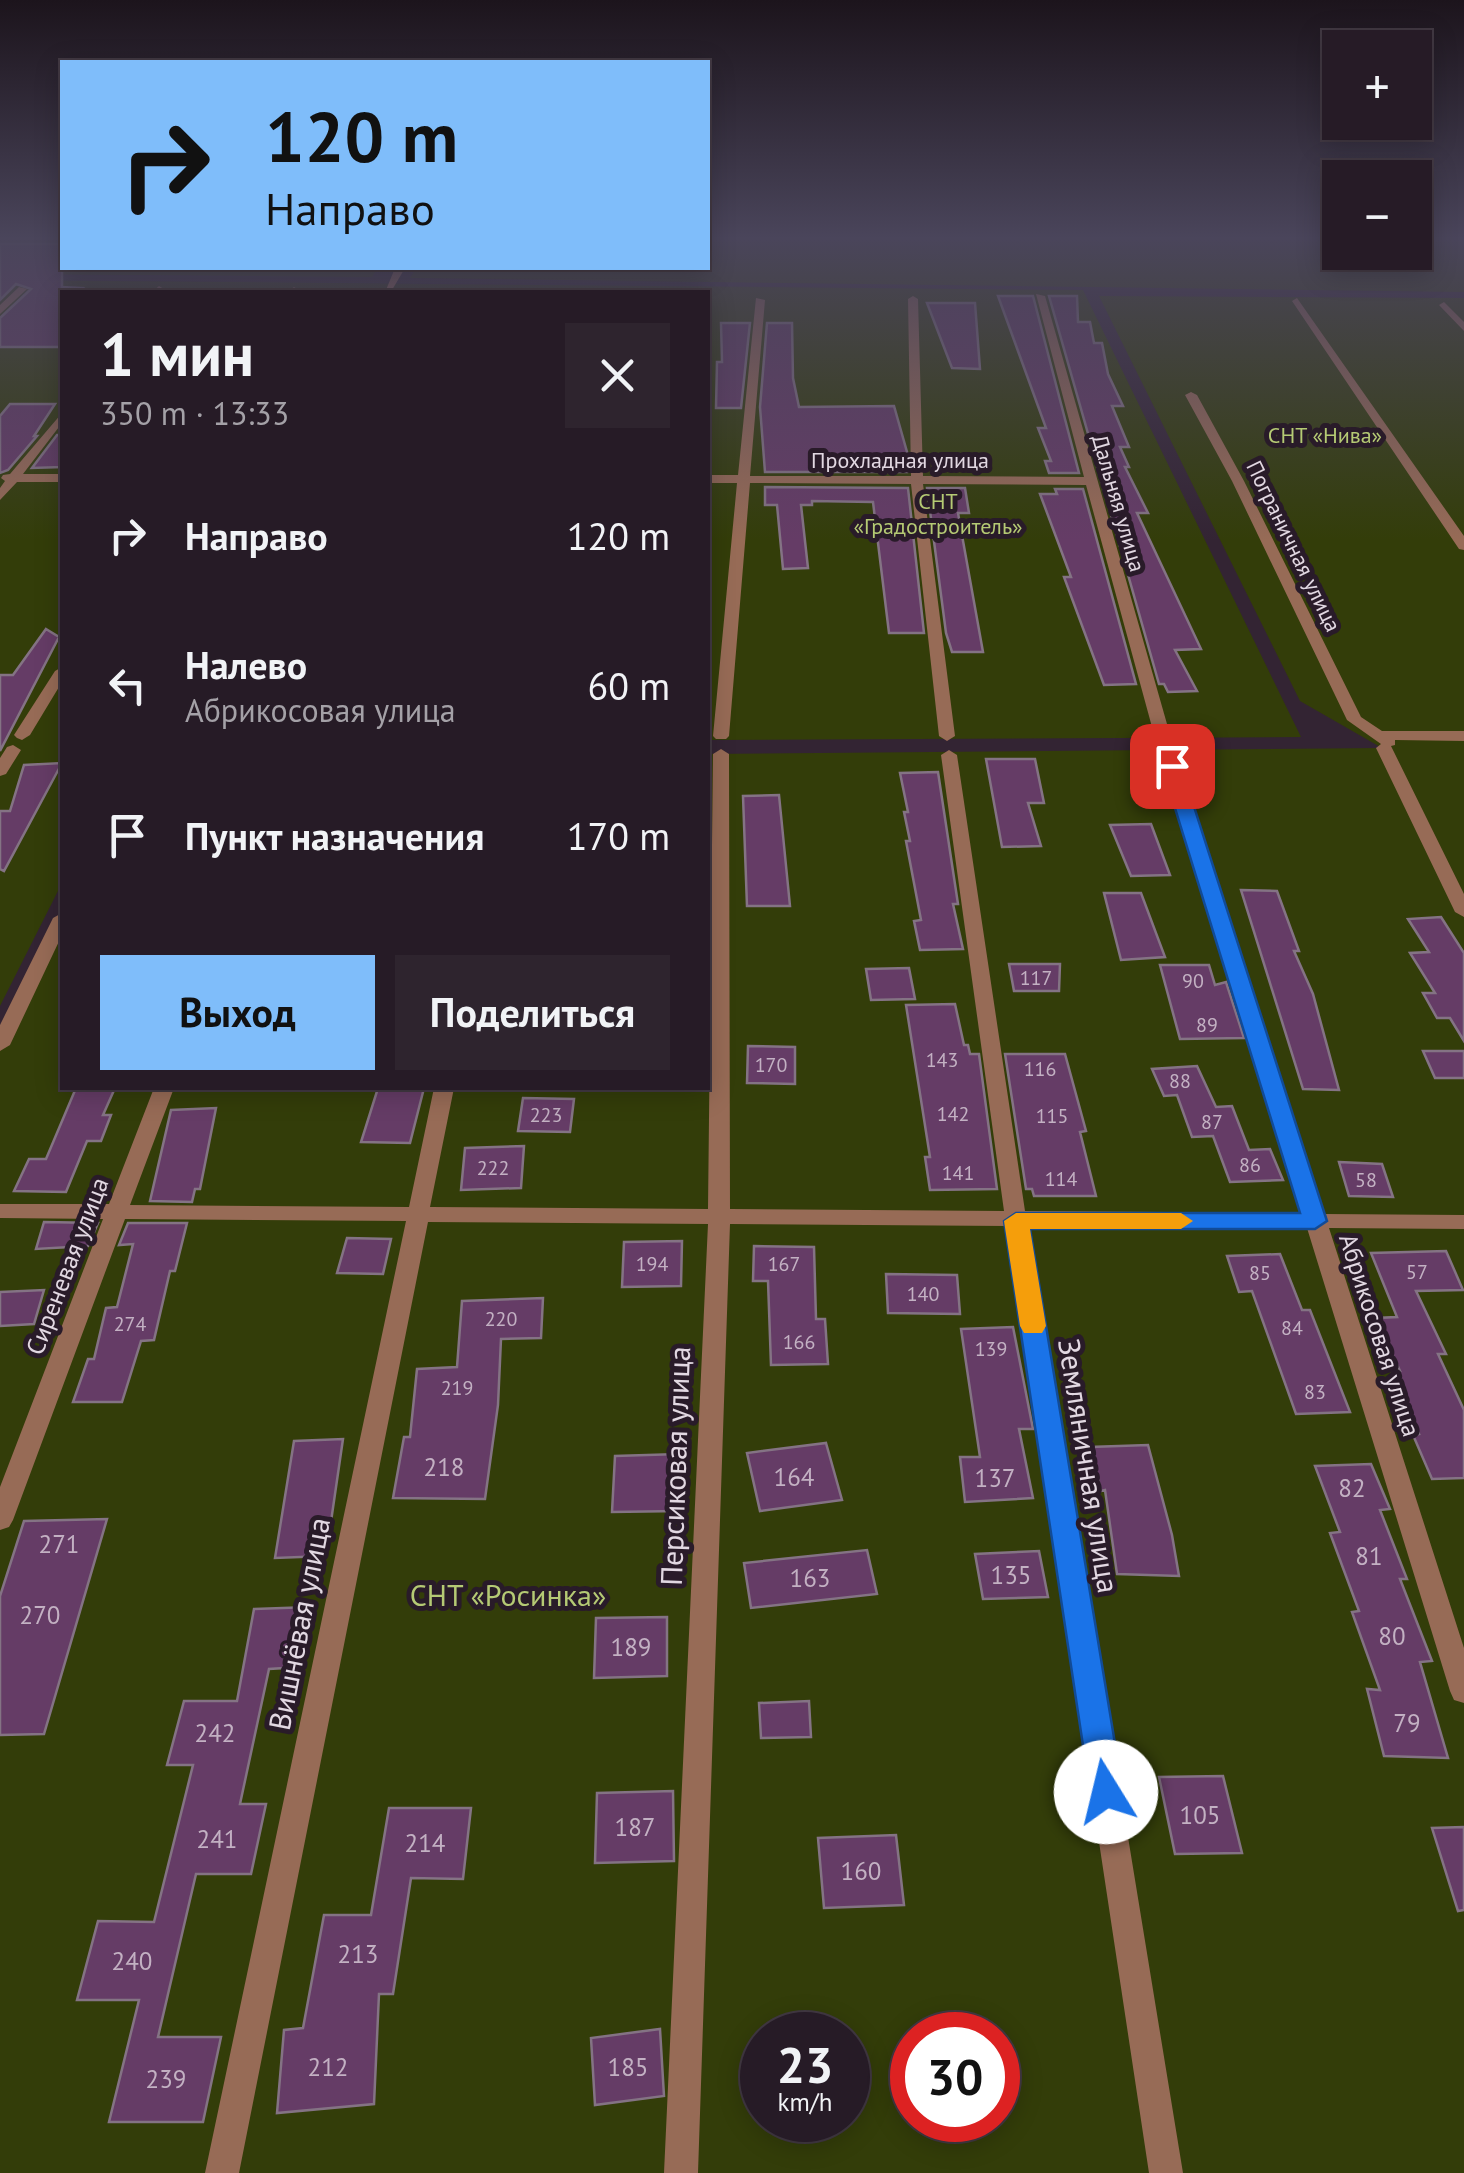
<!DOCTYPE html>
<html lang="ru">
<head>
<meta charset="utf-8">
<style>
  body { margin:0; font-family:"PT Sans",sans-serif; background:#2e242e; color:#f1f3f6; height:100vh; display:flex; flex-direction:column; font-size:38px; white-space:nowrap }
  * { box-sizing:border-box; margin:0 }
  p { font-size:32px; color:#a4a1a7 }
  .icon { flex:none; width:55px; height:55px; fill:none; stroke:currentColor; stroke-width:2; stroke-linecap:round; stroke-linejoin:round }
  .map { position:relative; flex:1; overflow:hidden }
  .side { position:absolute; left:60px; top:290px; width:650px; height:800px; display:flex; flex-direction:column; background:#261b26; border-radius:0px; box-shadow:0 5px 25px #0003,0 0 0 2px #423943 }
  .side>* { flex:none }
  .banner { position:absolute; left:60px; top:60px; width:650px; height:210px; border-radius:0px; box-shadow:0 5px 25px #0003,0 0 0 2px #423943; background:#7fbdfa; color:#111; overflow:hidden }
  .tools { position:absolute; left:1322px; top:30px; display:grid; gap:20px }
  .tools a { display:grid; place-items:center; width:110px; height:110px; border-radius:0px; background:#261b26; box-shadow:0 5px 25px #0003,0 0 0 2px #423943; font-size:50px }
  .speed { position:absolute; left:740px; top:2012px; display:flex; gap:20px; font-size:50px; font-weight:700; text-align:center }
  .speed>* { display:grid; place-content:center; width:130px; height:130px; border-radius:50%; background:#261b26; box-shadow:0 5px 25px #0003,0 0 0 2px #423943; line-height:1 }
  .speed small { font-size:25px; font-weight:400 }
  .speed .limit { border:15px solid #d22; background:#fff; color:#111 }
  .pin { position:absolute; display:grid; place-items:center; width:85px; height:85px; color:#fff; margin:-42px; border-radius:20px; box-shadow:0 5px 15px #0006 }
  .me { position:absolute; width:110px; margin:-55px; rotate:351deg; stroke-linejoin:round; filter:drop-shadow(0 0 8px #0008) }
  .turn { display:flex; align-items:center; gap:35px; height:210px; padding:0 40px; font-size:45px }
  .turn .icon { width:130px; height:130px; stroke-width:2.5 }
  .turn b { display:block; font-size:70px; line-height:85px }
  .round { display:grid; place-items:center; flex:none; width:105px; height:105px; border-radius:0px; background:#2e242e }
  .overview { display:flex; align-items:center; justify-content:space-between; height:170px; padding:0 40px }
  h1 { font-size:60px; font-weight:600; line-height:75px }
  .button { display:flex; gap:20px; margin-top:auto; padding:20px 40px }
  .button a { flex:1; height:115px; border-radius:0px; background:#7fbdfa; color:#111; font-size:40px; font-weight:600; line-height:115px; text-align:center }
  .button a+a { background:#2e242e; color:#f1f3f6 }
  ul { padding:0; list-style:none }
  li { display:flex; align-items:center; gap:30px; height:150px; padding:0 40px }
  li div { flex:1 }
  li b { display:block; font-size:38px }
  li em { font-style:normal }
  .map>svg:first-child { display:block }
  .green { fill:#333d09; fill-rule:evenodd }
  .building { fill:#653c66; stroke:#847384; stroke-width:2.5 }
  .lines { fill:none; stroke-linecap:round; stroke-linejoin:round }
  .street { fill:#976b56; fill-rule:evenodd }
  .secondary { fill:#d58e6d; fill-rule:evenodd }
  .route { fill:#1a73e8; stroke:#114b97; stroke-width:2.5 }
  .slow { fill:#f59e0b }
  .labels { text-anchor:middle; stroke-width:10; stroke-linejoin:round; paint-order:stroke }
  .number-label { font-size:20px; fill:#c3b1c3 }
  .far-park-label { font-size:22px; fill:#b5ca74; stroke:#291b29 }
  .far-street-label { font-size:22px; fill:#e2d8e2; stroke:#291b29 }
  .street-label { font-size:25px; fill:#e2d8e2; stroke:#291b29 }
  .near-number-label { font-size:25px; fill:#c3b1c3 }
  .near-street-label { font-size:30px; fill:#e2d8e2; stroke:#291b29 }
  .near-park-label { font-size:30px; fill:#b5ca74; stroke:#291b29 }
</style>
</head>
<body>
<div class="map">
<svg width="1464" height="2173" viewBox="0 0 1464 2173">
  <rect width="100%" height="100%" fill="#332433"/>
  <path class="green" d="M 0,237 L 62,237 L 62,268 L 378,268 L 372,277 L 0,274 Z
    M 708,237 L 1340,237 L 1340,252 L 1415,252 L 1415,237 L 1464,237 L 1464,292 L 410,278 L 416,268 L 708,268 Z
    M 0,280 L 1083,290 L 1301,737 L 708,740 L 708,292 L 62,292 L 62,883 L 0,1006 Z
    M 1099,296 L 1464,298 L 1464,2173 L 0,2173 L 0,1045 L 62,918 L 62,1088 L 708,1088 L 708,754 L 1382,748 L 1300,701 ZM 762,2035 L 848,2035 L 848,2120 L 762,2120 ZM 912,2035 L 998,2035 L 998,2120 L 912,2120 Z"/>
  <path class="building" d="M 0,244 L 62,244 L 62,287 L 82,288 L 77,292 L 62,292 L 62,347 L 0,347 L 0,318 L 31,289 L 16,284 L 0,300 Z
    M 998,296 L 1033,296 L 1079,473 L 1049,473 L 1045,461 L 1051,461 L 1038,428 L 1046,428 Z
    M 1049,296 L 1077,296 L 1078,322 L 1090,322 L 1094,343 L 1102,343 L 1108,374 L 1123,406 L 1112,406 L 1129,447 L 1120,447 L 1129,467 L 1125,467 L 1148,513 L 1137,513 L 1201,649 L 1175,650 L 1197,691 L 1168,692 L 1164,684 L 1159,684 Z
    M 927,303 L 975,303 L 980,369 L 952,368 Z
    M 721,323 L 750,323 L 741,408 L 716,408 L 717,362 L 722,362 Z
    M 767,323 L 792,323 L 793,378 L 799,407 L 894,406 L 907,452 L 907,472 L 765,472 L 760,407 Z
    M 10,404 L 55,404 L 34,436 L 37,436 L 8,470 L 0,473 L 0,416 Z
    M 57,435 L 62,435 L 62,467 L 32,468 Z
    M 765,487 L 908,488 L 924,633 L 889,633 L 873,502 L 812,501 L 812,505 L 801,505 L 808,568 L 783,569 L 777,505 L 765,505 Z
    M 927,488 L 965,488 L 969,513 L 958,513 L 983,652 L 952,652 L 946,633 Z
    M 1055,489 L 1083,489 L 1136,684 L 1104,685 L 1064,577 L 1071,577 L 1040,494 L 1057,494 Z
    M 46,629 L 59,637 L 0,751 L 0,675 L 13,675 Z
    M 986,759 L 1035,759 L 1044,803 L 1028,803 L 1041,846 L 1002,847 Z
    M 62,763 L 4,871 L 0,869 L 0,811 L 10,811 L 24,765 Z
    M 938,772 L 958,904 L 953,904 L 963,949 L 920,950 L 914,921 L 921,920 L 906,841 L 910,841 L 904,812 L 908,812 L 900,773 Z
    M 779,795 L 790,906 L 747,906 L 743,796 Z
    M 1151,824 L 1170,875 L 1131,876 L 1110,825 Z
    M 1241,890 L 1277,891 L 1299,951 L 1294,951 L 1313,994 L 1339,1090 L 1303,1089 Z
    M 1104,893 L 1141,893 L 1165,957 L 1121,960 Z
    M 1441,917 L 1464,953 L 1464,1041 L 1450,1018 L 1437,1018 L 1423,993 L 1435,993 L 1410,953 L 1429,952 L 1408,919 Z
    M 1009,964 L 1060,964 L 1059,991 L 1014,991 Z
    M 1160,965 L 1209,965 L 1215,985 L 1226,982 L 1244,1038 L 1180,1039 Z
    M 909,968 L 915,999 L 871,1000 L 866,969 Z
    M 955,1004 L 964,1045 L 968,1045 L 970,1054 L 979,1054 L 997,1189 L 930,1190 L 925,1157 L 930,1157 L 906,1005 Z
    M 748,1046 L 795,1047 L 795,1084 L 747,1083 Z
    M 1423,1051 L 1464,1051 L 1464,1078 L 1435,1078 Z
    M 1005,1054 L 1065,1054 L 1086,1131 L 1080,1132 L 1096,1196 L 1034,1196 L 1032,1189 L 1026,1189 Z
    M 1197,1066 L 1216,1107 L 1232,1106 L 1249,1150 L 1270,1149 L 1283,1180 L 1230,1182 L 1213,1136 L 1192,1137 L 1177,1095 L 1164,1096 L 1152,1069 Z
    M 76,1088 L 115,1088 L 103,1115 L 111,1115 L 101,1141 L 87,1141 L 66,1192 L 14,1191 L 29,1159 L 46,1159 Z
    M 378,1088 L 424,1088 L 410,1143 L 361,1142 Z
    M 523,1098 L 574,1099 L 570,1132 L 518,1131 Z
    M 216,1108 L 200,1189 L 195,1189 L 192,1202 L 150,1201 L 171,1110 Z
    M 524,1146 L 521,1188 L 461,1190 L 465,1148 Z
    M 1339,1162 L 1382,1164 L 1393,1197 L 1349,1196 Z
    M 44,1222 L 98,1223 L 88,1246 L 36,1249 Z
    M 128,1223 L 187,1223 L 175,1271 L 170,1271 L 154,1340 L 141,1341 L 122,1402 L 73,1402 L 88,1359 L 94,1359 L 106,1308 L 117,1307 L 133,1244 L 119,1245 Z
    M 347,1238 L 391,1239 L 383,1274 L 337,1273 Z
    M 682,1241 L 681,1286 L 622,1287 L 624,1242 Z
    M 754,1246 L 814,1247 L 816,1319 L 825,1319 L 828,1364 L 771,1365 L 768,1281 L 753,1281 Z
    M 1446,1251 L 1463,1290 L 1416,1291 L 1446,1354 L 1438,1354 L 1464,1410 L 1464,1478 L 1432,1479 L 1413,1435 L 1419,1434 L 1392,1372 L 1400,1371 L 1376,1318 L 1397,1317 L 1371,1253 Z
    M 1280,1254 L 1302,1310 L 1310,1310 L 1350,1412 L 1296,1414 L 1252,1291 L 1239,1292 L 1227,1256 Z
    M 886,1274 L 957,1275 L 960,1314 L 888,1313 Z
    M 44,1290 L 34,1324 L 0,1326 L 0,1292 Z
    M 543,1298 L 541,1338 L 501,1339 L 498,1405 L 485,1499 L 393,1498 L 404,1437 L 410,1437 L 417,1369 L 457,1367 L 462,1301 Z
    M 1013,1327 L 1033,1429 L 1019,1429 L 1033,1498 L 965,1502 L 960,1457 L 980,1457 L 961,1329 Z
    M 343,1439 L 326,1556 L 275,1558 L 294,1441 Z
    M 826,1443 L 842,1500 L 760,1511 L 747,1453 Z
    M 1148,1445 L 1172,1535 L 1179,1576 L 1117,1574 L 1105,1490 L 1101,1491 L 1090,1447 Z
    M 679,1454 L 679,1511 L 612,1512 L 615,1456 Z
    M 1371,1464 L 1390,1509 L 1380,1510 L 1407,1579 L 1400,1579 L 1432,1661 L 1420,1662 L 1448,1758 L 1384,1756 L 1367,1689 L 1380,1690 L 1352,1612 L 1359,1611 L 1330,1533 L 1340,1532 L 1315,1466 Z
    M 107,1519 L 44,1734 L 0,1735 L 0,1596 L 24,1521 Z
    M 867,1550 L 877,1594 L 751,1608 L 744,1563 Z
    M 1039,1551 L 1048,1597 L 983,1599 L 975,1554 Z
    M 310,1607 L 301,1667 L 269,1669 L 240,1804 L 266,1804 L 251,1874 L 196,1874 L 158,2037 L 221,2037 L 203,2122 L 109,2122 L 139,2000 L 77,2000 L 98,1921 L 154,1922 L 193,1765 L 167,1765 L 184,1701 L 237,1701 L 254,1609 Z
    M 667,1617 L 667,1676 L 594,1678 L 596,1618 Z
    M 809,1701 L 811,1737 L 761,1738 L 759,1703 Z
    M 1223,1776 L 1242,1853 L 1175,1854 L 1159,1777 Z
    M 673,1791 L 674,1861 L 595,1863 L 597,1793 Z
    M 389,1808 L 471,1808 L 463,1879 L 411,1878 L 393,1994 L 379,1994 L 374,2104 L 277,2113 L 284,2030 L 303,2028 L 324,1915 L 371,1915 Z
    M 1464,1827 L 1464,1910 L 1458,1911 L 1432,1828 Z
    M 896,1835 L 904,1905 L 824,1908 L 818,1838 Z
    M 660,2029 L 664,2096 L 595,2105 L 591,2038 Z"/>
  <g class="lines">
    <path class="street" d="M 0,237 L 62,237 L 62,240 L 0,240 Z
      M 159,286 L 164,289 L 162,292 L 152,292 Z
      M 19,287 L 27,289 L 0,314 L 0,305 Z
      M 294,287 L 299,290 L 297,292 L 287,292 Z
      M 472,289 L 477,292 L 466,292 L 468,290 Z
      M 1036,294 L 1045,296 L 1171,738 L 1169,741 L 1157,741 L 1155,738 L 1086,485 L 923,484 L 955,736 L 947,741 L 939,736 L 911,484 L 750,483 L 729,736 L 726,739 L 716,739 L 713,736 L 737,483 L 708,483 L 708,475 L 738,475 L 756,298 L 765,300 L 750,476 L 911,476 L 908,299 L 913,296 L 918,299 L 923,476 L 1084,477 Z
      M 1297,298 L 1464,536 L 1464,550 L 1459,549 L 1292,301 Z
      M 1444,302 L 1464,322 L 1464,331 L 1439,305 Z
      M 1191,392 L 1197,395 L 1244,481 L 1361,717 L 1382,731 L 1464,731 L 1464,741 L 1395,740 L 1395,745 L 1391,746 L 1464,894 L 1464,917 L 1455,912 L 1376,748 L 1381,744 L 1347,720 L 1232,481 L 1185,395 Z
      M 62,413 L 62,423 L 23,474 L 62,474 L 62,482 L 17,482 L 0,500 L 0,488 L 5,481 L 1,478 L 3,475 L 10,474 Z
      M 62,667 L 62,682 L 30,735 L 22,740 L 17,738 L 14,735 L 55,671 Z
      M 13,745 L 21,750 L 6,774 L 0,776 L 0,758 L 7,747 Z
      M 1167,747 L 1175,752 L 1324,1214 L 1464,1215 L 1464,1229 L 1329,1228 L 1464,1648 L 1464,1703 L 1454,1700 L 1450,1691 L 1307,1228 L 1028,1226 L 1183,2173 L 1149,2173 L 1006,1226 L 730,1224 L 698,2173 L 664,2173 L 708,1224 L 428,1222 L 239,2173 L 205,2173 L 406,1221 L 125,1219 L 13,1520 L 9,1527 L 0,1530 L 0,1487 L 103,1219 L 0,1218 L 0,1204 L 109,1204 L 154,1088 L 174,1088 L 130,1205 L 409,1207 L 434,1088 L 454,1088 L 430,1207 L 708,1209 L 713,754 L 721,749 L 729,754 L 730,1209 L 1004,1211 L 941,755 L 949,750 L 957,755 L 1025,1211 L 1302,1213 L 1159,752 Z
      M 62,913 L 62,935 L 10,1045 L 0,1051 L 0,1025 L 53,918 Z"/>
    <path class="secondary" d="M 395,268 L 405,268 L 392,290 L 386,290 Z"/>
  </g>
  <linearGradient id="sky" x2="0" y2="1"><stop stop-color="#1c141c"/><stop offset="0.44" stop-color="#4a455b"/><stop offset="1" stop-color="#4a455b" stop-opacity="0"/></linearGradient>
  <rect width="1464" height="541" fill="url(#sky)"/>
  <path class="route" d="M 1172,760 L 1181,766 L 1327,1221 L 1315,1229 L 1030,1229 L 1123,1792 L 1118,1803 L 1106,1807 L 1095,1803 L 1090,1792 L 1004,1221 L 1016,1213 L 1300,1213 L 1162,766 Z"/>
  <path class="slow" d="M 1016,1213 L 1181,1213 L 1193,1221 L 1181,1229 L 1030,1229 L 1046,1326 L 1042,1333 L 1024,1333 L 1020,1326 L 1004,1221 Z"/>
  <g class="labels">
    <g class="number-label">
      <text x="1036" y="985">117</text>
      <text x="1193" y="988">90</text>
      <text x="1207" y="1032">89</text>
      <text x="942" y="1067">143</text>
      <text x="771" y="1072">170</text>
      <text x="1040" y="1076">116</text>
      <text x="1180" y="1088">88</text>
      <text x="953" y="1121">142</text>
      <text x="546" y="1122">223</text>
      <text x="1052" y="1123">115</text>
      <text x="1212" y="1129">87</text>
      <text x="1250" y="1172">86</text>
      <text x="493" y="1175">222</text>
      <text x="958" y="1180">141</text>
      <text x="1061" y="1186">114</text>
      <text x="1366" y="1187">58</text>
      <text x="652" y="1271">194</text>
      <text x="784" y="1271">167</text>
      <text x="1417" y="1279">57</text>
      <text x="1260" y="1280">85</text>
      <text x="923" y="1301">140</text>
      <text x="501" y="1326">220</text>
      <text x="130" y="1331">274</text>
      <text x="1292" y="1335">84</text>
      <text x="799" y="1349">166</text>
      <text x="991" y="1356">139</text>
      <text x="457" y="1395">219</text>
      <text x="1315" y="1399">83</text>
    </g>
    <g class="far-park-label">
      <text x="1325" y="443">СНТ «Нива»</text>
      <text x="938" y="509">СНТ<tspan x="938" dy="25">«Градостроитель»</tspan></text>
    </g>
    <g class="far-street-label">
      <text x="900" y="468">Прохладная улица</text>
      <text transform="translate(1119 503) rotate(74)" y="8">Дальняя улица</text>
      <text transform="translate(1294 546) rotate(64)" y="8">Пограничная улица</text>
    </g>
    <g class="street-label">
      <text transform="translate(67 1266) rotate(-69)" y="9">Сиреневая улица</text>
      <text transform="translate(1380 1335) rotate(72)" y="9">Абрикосовая улица</text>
    </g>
    <g class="near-number-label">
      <text x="444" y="1476">218</text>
      <text x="794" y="1486">164</text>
      <text x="995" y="1487">137</text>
      <text x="1352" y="1497">82</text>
      <text x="59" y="1553">271</text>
      <text x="1369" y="1565">81</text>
      <text x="1011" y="1584">135</text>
      <text x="810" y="1587">163</text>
      <text x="40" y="1624">270</text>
      <text x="1392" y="1645">80</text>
      <text x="631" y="1656">189</text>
      <text x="1407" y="1732">79</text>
      <text x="215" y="1742">242</text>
      <text x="1200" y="1824">105</text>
      <text x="635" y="1836">187</text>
      <text x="217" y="1848">241</text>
      <text x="425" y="1852">214</text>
      <text x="861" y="1880">160</text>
      <text x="358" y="1963">213</text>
      <text x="132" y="1970">240</text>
      <text x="328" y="2076">212</text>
      <text x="628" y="2076">185</text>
      <text x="166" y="2088">239</text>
    </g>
    <g class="near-street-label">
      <text transform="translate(676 1466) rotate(-88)" y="10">Персиковая улица</text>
      <text transform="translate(1088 1466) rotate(81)" y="10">Земляничная улица</text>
      <text transform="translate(300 1624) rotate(-79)" y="10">Вишнёвая улица</text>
    </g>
    <g class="near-park-label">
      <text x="508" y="1606">СНТ «Росинка»</text>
    </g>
  </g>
</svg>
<div class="tools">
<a>+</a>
<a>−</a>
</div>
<div class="speed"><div>23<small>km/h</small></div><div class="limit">30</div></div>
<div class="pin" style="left:1172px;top:766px;background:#d93025"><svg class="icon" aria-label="arrive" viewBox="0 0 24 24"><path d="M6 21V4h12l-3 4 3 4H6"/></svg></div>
<svg class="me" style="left:1106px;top:1792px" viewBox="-20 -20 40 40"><circle r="19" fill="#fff"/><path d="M0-13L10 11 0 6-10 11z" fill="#1a73e8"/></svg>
<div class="banner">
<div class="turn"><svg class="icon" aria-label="right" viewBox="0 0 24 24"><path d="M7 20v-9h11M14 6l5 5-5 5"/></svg><div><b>120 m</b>Направо</div></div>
</div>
<section class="side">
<div class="overview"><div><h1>1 мин</h1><p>350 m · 13:33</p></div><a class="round"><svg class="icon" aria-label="close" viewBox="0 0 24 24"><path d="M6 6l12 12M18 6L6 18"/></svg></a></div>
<ul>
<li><svg class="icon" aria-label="right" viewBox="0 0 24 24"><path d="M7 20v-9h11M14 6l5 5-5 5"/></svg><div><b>Направо</b></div><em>120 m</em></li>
<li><svg class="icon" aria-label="left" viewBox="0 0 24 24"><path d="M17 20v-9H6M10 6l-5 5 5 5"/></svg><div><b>Налево</b><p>Абрикосовая улица</p></div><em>60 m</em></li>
<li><svg class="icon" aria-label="arrive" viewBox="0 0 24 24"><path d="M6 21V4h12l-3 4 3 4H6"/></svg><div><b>Пункт назначения</b></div><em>170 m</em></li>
</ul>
<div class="button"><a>Выход</a><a>Поделиться</a></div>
</section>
</div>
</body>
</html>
